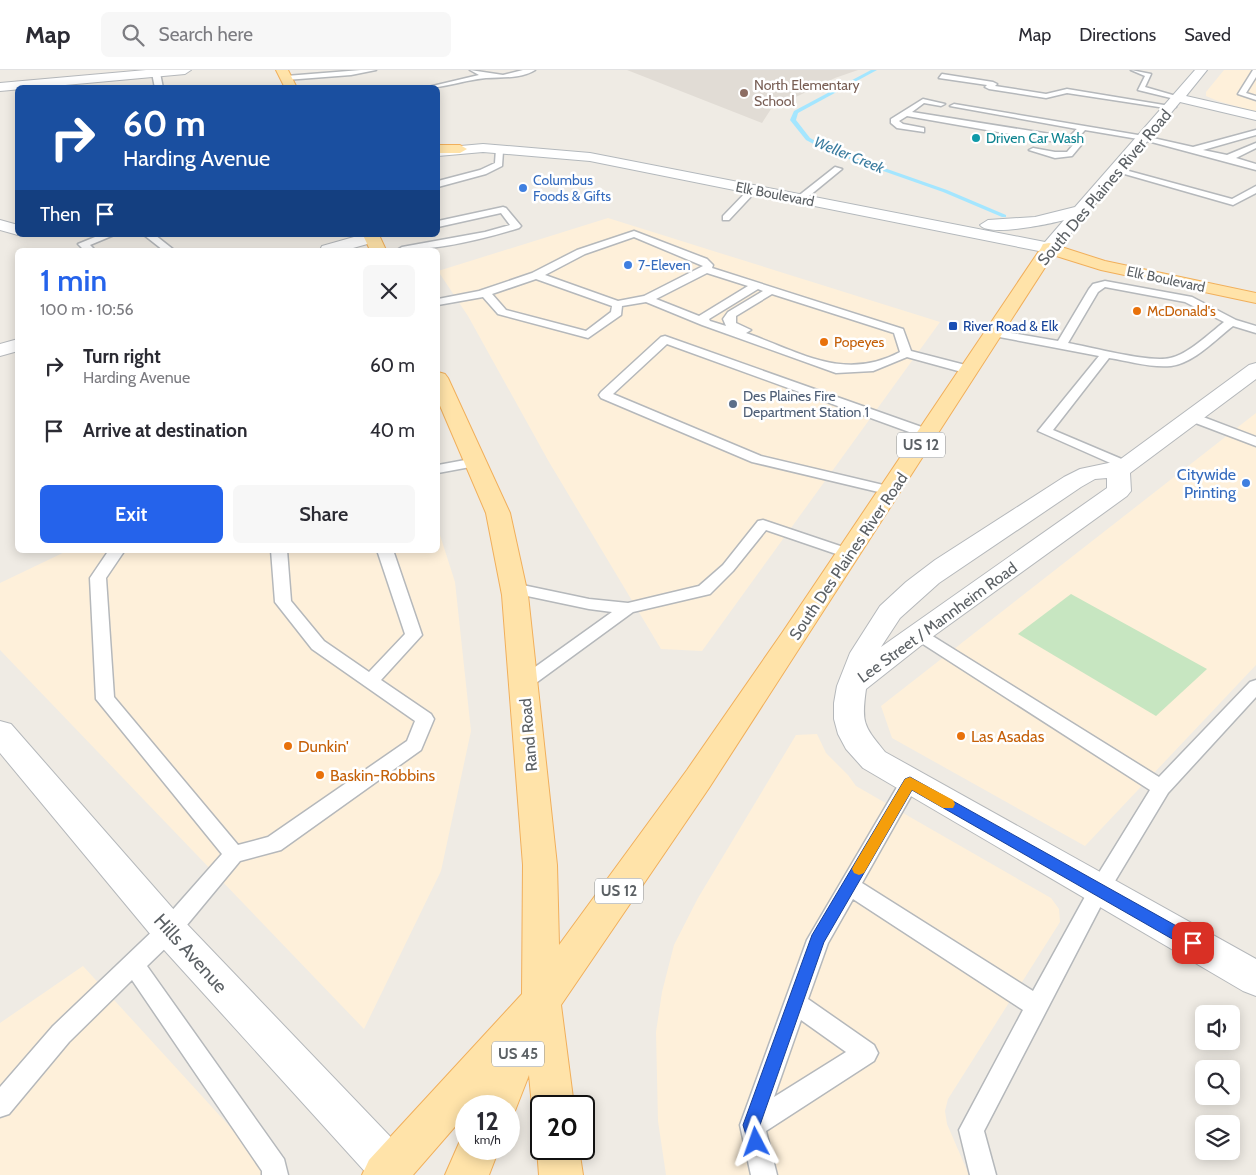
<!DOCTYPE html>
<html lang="en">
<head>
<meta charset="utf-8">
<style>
  body { margin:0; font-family:Cabin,sans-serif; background:#f7f7f7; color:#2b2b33; height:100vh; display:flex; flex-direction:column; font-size:19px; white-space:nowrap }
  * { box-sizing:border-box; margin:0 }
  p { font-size:16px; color:#7c7c81 }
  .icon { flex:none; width:28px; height:28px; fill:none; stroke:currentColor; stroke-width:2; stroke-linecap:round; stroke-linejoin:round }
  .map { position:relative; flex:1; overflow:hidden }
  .side { position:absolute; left:15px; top:178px; width:425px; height:305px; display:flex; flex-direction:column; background:#fff; border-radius:8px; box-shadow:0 2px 12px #0003 }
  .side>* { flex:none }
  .hud { position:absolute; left:15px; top:15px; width:425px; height:152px; border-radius:8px; box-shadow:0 2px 12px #0003; background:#1a4fa0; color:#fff; overflow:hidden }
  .fabs { position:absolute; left:1195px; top:935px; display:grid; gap:10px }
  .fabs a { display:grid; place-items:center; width:45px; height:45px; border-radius:8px; background:#fff; box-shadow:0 2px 12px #0003; font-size:25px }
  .speed { position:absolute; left:455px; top:1025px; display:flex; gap:10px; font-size:25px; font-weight:700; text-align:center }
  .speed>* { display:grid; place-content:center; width:65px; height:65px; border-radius:50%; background:#fff; box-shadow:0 2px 12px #0003; line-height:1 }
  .speed small { font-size:12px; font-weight:400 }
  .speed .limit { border:2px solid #111; border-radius:8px; background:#fff; color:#111 }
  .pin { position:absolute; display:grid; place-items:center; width:42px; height:42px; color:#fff; margin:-21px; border-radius:10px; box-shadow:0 2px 8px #0006 }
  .me { position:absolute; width:55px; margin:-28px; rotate:356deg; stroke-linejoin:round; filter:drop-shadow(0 0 4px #0008) }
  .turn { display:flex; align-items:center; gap:18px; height:105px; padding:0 25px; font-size:22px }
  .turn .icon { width:65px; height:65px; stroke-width:2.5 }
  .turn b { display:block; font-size:35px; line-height:42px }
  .then { display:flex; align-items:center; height:48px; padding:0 25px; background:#0003; gap:10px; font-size:19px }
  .round { display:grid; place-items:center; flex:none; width:52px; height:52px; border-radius:8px; background:#f7f7f7 }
  .head { display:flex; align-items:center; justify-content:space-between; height:85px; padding:0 25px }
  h1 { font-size:30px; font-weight:600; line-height:38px; color:#2563eb }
  .button { display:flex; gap:10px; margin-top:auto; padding:10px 25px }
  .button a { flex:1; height:58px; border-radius:8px; background:#2563eb; color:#fff; font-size:20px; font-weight:600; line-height:58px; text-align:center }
  .button a+a { background:#f7f7f7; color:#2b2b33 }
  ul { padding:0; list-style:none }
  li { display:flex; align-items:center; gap:15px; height:65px; padding:0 25px }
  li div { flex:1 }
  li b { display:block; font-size:19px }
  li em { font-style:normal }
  header { display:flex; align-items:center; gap:30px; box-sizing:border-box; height:70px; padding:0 25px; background:#fff; border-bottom:1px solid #e1e1e2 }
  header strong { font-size:24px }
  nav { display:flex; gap:28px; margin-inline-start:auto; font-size:18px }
  .search { width:350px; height:45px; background:#f7f7f7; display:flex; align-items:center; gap:12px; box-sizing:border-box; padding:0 18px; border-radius:8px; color:#7c7c81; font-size:19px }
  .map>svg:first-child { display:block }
  .commercial { fill:#fef0da }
  .education { fill:#e1dcd5 }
  .green { fill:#c7e6c1 }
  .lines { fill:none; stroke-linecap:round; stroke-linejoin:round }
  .stream { fill:#a4e6ff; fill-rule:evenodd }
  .lane-casing { stroke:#b5b8bb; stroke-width:3 }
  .street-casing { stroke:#b5b8bb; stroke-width:2 }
  .secondary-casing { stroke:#b3b8bc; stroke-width:2 }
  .primary-casing { stroke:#f1af5b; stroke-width:2 }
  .lane { fill:#fff; fill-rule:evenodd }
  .street { fill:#fff; fill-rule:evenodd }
  .secondary { fill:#fff; fill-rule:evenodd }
  .primary { fill:#ffe3a9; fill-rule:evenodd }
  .route { fill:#2563eb; stroke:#184099 }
  .slow { fill:#f59e0b }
  .education-dot { fill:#8d6e63; stroke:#fff; stroke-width:2 }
  .culture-dot { fill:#0f9aa8; stroke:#fff; stroke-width:2 }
  .shop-dot { fill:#3f7fe0; stroke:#fff; stroke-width:2 }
  .food-dot { fill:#e8710a; stroke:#fff; stroke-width:2 }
  .transit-dot { fill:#1a4fb4; stroke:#fff; stroke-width:2 }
  .service-dot { fill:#5c6f8a; stroke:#fff; stroke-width:2 }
  .labels { text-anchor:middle; stroke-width:5; stroke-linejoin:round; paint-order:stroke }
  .far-education-label { font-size:14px; fill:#785e54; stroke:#fff; text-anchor:start }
  .far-culture-label { font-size:14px; fill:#0d838f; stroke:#fff; text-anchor:start }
  .far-shop-label { font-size:14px; fill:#366cbe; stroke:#fff; text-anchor:start }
  .far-street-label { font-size:14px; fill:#5c6165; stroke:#fff }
  .far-food-label { font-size:14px; fill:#c56008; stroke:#fff; text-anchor:start }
  .far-transit-label { font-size:14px; fill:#164399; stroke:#fff; text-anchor:start }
  .far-service-label { font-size:14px; fill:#4e5e75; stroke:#fff; text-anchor:start }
  .far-water-label { font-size:15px; font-style:italic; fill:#3b7c9f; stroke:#fff }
  .shield { fill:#fff; stroke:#8d9093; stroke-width:1 }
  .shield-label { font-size:15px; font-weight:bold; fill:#5c6165 }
  .street-label { font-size:16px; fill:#5c6165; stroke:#fff }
  .shop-label { font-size:16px; fill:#366cbe; stroke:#fff; text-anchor:end }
  .food-label { font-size:16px; fill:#c56008; stroke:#fff; text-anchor:start }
  .near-street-label { font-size:19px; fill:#5c6165; stroke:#fff }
</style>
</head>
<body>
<header>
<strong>Map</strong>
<div class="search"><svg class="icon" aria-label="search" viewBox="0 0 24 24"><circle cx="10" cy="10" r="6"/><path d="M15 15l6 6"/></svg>Search here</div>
<nav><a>Map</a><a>Directions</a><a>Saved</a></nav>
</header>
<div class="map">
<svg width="1256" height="1105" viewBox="0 0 1256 1105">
  <rect width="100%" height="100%" fill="#efebe4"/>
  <path class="commercial" d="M 1224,0 L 1256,0 L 1256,42 L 1218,31 L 1206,26 L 1206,22 Z
    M 608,148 L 940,252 L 702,581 L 661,579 L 549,392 L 468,246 L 438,201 Z
    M 1256,343 L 1256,595 L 1085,776 L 892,668 L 881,636 Z
    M 438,459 L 455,512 L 471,661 L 441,801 L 364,959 L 0,580 L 0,513 L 69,480 L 438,480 Z
    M 817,664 L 826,683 L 848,705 L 856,716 L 1051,828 L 1059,839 L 1060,852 L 1053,863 L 948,1029 L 945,1041 L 947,1054 L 969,1105 L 666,1105 L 658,1051 L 656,962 L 662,922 L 674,875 L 698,828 L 796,665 Z
    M 83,896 L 265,1095 L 265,1105 L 0,1105 L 0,953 Z"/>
  <path class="education" d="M 627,0 L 858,0 L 835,8 L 771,39 L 762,53 Z"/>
  <path class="green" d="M 1071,524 L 1207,599 L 1156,646 L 1018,564 Z"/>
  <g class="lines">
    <path class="stream" d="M 871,0 L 877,0 L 798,43 L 796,50 L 810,68 L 833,80 L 947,120 L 1006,145 L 1006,147 L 1002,147 L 943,122 L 829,82 L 806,70 L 790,50 L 794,41 Z"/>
    <defs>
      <path id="lane" d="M 361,0 L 376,0 L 351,5 L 286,10 L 282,8 L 286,6 Z
        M 470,0 L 503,5 L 523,0 L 535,0 C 521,9 502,7 486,8 C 464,10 445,18 424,18 L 479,5 Z
        M 1131,0 L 1151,4 L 1145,17 L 1183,28 L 1179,30 L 1138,20 L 1145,6 Z
        M 1253,0 L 1256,0 L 1256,7 L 1246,23 L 1256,26 L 1256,30 L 1238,24 Z
        M 156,1 L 160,3 L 163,18 L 155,18 L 152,3 Z
        M 942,4 L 993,12 L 997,14 L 995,16 L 1046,24 L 1067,19 L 1176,37 L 1172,39 L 1067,23 L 1046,28 L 989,19 L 985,17 L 987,15 L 939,8 Z
        M 923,29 L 945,34 L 941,36 L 924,33 L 912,42 L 1069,67 L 1077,59 L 950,36 L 954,34 L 1144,66 L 1193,77 L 1256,60 L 1256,65 L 1203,80 L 1227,85 L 1256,73 L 1256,78 L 1236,88 L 1256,94 L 1256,100 L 1144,70 L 1085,60 L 1076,70 L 1082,74 L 1072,86 L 1055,88 L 1029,80 L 1033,78 L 1055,82 L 1067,82 L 1073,75 L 907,46 L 899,51 L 903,54 L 924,58 L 924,62 L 897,58 L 891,53 L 891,49 Z
        M 496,79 L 503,81 L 502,96 L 486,104 L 438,117 L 438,111 L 480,100 L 495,93 Z
        M 835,97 L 842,99 L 803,131 L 797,131 L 797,127 Z
        M 1114,97 L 1232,129 L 1256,116 L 1256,123 L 1233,135 L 1114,101 Z
        M 751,117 L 758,119 L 729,150 L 723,150 L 723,146 Z
        M 503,137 L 506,138 L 521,156 L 519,158 C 480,170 438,180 397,180 L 402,177 L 485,162 L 510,155 L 501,143 L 438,157 L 438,151 Z
        M 634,161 L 707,189 L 713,195 L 712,198 L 903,259 L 911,281 L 973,297 L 975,300 L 969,304 L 907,287 L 873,301 L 836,303 L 702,255 L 646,232 L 622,236 L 621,245 L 588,268 L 498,244 L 483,227 L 438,235 L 438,229 L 479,221 L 532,203 L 577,180 ZM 634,167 L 703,196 L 644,226 L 618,231 L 545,205 L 585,184 ZM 707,203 L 748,216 L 699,246 L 656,229 ZM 536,209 L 612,236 L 611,242 L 586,261 L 506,240 L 492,224 ZM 758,219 L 763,221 L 728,242 L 723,249 L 726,256 L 710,251 L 709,249 ZM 772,224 L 894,263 L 900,282 C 844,312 800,282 746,263 L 751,260 L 736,253 L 736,246 Z
        M 100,165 L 114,165 L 90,175 L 95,180 L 84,180 L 78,174 Z
        M 144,165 L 155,165 L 174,180 L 163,180 Z
        M 1105,211 L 1192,227 L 1236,250 L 1256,256 L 1256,263 L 1233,256 C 1216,269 1194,293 1171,296 C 1151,298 1129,291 1109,288 L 1053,360 L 1131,393 L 1133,396 L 1126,400 L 1038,361 L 1099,286 L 994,266 L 988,263 L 994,260 L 1058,271 L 1089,219 L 1093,214 ZM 1105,217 L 1185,232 L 1224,252 C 1210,263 1187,285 1170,288 C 1149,293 1091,277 1068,273 L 1098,222 Z
        M 665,266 L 933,361 L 935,364 L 933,367 L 923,367 L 667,274 L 613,324 L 761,386 L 896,418 L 898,421 L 891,425 L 752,392 L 601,328 L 599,325 L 601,322 L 661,267 Z
        M 1190,342 L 1256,367 L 1256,376 L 1185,349 L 1184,346 Z
        M 476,388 L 483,392 L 481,395 L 438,403 L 438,395 Z
        M 763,450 L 855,481 L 858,484 L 850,489 L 845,487 L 766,460 L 733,501 L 710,524 L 633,542 L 529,618 L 523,620 L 517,618 L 514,614 L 517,610 L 612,542 L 589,539 L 513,523 L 507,522 L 505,518 L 507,514 L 513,513 L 589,529 L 628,533 L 699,516 L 723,495 L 758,451 Z
        M 109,480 L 125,480 L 106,508 L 114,627 L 238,775 L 268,767 L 407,671 L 415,651 L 312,579 L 275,532 L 271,480 L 287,480 L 291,531 L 324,571 L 369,602 L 405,564 L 377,480 L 393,480 L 422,565 L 381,610 L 431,644 L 434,649 L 421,680 L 281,780 L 240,791 L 177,867 L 147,896 L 284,1089 L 288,1105 L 262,1105 L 262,1101 L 132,910 L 69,972 L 9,1044 L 0,1047 L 0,1017 L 53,956 L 161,853 L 222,784 L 96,629 L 90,508 Z
        M 918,557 L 1159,707 L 1250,612 L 1256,610 L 1256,627 L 1168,723 L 1106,826 L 984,1061 L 996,1105 L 970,1105 L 959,1060 L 1023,940 L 853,829 L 828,873 L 808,929 L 874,975 L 878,983 L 874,991 L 766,1061 L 777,1105 L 751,1105 L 740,1055 L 807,870 L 903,707 L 910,705 L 917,707 L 919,712 L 862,813 L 1033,921 L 1092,814 L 1150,720 L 912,567 L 910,563 L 912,559 ZM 801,950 L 846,982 L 774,1027 Z"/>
      <path id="street" d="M 146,0 L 191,0 L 185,4 L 0,21 L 0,13 Z
        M 0,150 L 18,155 L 18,165 L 0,160 Z
        M 361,165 L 379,165 L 380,167 L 378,171 L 346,180 L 320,180 L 322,176 Z
        M 18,269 L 18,281 L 0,286 L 0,274 Z
        M 1256,293 L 1256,309 L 1130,403 L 1131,421 L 1127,426 L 928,570 L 866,619 C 861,654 864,656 885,682 L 1256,889 L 1256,926 L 1243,921 L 863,698 L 846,679 L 838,664 L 834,649 L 834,633 L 837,616 L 850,583 L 880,536 L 906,512 L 935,490 L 1064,407 L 1080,399 L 1118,391 L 1249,295 ZM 1107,408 L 1107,418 L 881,577 L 900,548 L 939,513 L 1081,417 L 1095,409 Z
        M 0,651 L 11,654 L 182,849 L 405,1082 L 411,1097 L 408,1105 L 368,1105 L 156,871 L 0,683 Z"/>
      <path id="secondary" d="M 1195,0 L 1207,0 L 1186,26 L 1256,42 L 1256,50 L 1180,32 L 1055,182 L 1049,183 L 590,91 L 483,82 L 438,86 L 438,78 L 483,74 L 590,83 L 1045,172 L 1064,150 C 1050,154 988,167 980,155 L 988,150 L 1035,147 L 1075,137 Z"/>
      <path id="primary" d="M 276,0 L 288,0 L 297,18 L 285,18 Z
        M 438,75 L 460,75 L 467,79 L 460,83 L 438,83 Z
        M 363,165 L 379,165 L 386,180 L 370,180 Z
        M 1049,173 L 1105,191 L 1256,223 L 1256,233 L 1101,200 L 1053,185 L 709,718 L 561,935 L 574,1036 L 541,1036 L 541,1052 L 538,1051 L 532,1036 L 529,1005 L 511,1051 L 509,1051 L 509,1036 L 475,1036 L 477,1032 L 473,1036 L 466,1036 L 466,1044 L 413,1105 L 362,1105 L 369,1090 L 522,924 L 523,795 L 502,525 L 486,443 L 438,331 L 438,302 L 445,304 L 448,308 L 510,443 L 528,525 L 557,795 L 559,875 L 687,700 L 782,563 L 1041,178 L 1043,174 Z
        M 466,1063 L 466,1079 L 499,1079 L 489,1105 L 445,1105 L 463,1064 Z
        M 541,1068 L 541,1079 L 579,1079 L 583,1105 L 539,1105 L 537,1079 Z"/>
    </defs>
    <use href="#lane" class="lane-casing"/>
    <use href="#street" class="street-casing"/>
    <use href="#secondary" class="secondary-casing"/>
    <use href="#primary" class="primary-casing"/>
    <use href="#lane" class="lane"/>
    <use href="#street" class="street"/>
    <use href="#secondary" class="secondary"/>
    <use href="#primary" class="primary"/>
  </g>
  <path class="route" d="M 910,707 L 1198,868 L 1201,873 L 1198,878 L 1193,880 L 1188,878 L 912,720 L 824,872 L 760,1055 L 765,1072 L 762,1078 L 756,1081 L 750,1078 L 743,1055 L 812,865 L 905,709 Z"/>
  <path class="slow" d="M 910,707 L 953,730 L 955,734 L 953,738 L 943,738 L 912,720 L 864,803 L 859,805 L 854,803 L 852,799 L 854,795 L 905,709 Z"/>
  <circle class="education-dot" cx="744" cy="23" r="5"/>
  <circle class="culture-dot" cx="976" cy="68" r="5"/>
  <g class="shop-dot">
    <circle cx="523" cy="118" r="5"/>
    <circle cx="628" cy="195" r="5"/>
    <circle cx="1246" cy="413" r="5"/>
  </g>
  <g class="food-dot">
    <circle cx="1137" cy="241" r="5"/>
    <circle cx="824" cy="272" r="5"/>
    <circle cx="961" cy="666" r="5"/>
    <circle cx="288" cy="676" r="5"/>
    <circle cx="320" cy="705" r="5"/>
  </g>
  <rect class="transit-dot" x="948" y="251" width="10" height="10" rx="2.5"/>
  <circle class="service-dot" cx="733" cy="334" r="5"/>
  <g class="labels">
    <g class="far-education-label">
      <text x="754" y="20">North Elementary<tspan x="754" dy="16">School</tspan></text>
    </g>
    <g class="far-culture-label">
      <text x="986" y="73">Driven Car Wash</text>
    </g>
    <g class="far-shop-label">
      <text x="533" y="115">Columbus<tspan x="533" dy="16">Foods &amp; Gifts</tspan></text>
      <text x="638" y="200">7-Eleven</text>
    </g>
    <g class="far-street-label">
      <text transform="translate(775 124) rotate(11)" y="5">Elk Boulevard</text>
      <text transform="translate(1166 209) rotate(12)" y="5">Elk Boulevard</text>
    </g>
    <g class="far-food-label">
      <text x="1147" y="246">McDonald's</text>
      <text x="834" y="277">Popeyes</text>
    </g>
    <g class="far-transit-label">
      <text x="963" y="261">River Road &amp; Elk</text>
    </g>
    <g class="far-service-label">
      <text x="743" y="331">Des Plaines Fire<tspan x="743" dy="16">Department Station 1</tspan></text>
    </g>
    <g class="far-water-label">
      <text transform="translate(849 85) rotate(22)" y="5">Weller Creek</text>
    </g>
    <g class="shield">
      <rect x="897" y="362.5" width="48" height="25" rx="4"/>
      <rect x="595" y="808.5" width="48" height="25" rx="4"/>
      <rect x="492" y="971.5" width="52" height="25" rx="4"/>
    </g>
    <g class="shield-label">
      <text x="921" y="380">US 12</text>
      <text x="619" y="826">US 12</text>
      <text x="518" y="989">US 45</text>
    </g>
    <g class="street-label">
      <text transform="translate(1104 117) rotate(-50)" y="6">South Des Plaines River Road</text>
      <text transform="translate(848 486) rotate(-56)" y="6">South Des Plaines River Road</text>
      <text transform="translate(937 552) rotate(-36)" y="6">Lee Street / Mannheim Road</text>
      <text transform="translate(528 665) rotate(-95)" y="6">Rand Road</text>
    </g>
    <g class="shop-label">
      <text x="1236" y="410">Citywide<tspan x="1236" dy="18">Printing</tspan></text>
    </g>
    <g class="food-label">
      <text x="971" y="672">Las Asadas</text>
      <text x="298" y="682">Dunkin'</text>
      <text x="330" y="711">Baskin-Robbins</text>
    </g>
    <g class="near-street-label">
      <text transform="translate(191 883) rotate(48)" y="7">Hills Avenue</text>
    </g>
  </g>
</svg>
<div class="fabs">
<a><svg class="icon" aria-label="sound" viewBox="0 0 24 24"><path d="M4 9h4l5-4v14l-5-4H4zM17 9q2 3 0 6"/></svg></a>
<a><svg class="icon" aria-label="search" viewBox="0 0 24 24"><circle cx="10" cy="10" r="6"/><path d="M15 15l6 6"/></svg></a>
<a><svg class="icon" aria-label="layers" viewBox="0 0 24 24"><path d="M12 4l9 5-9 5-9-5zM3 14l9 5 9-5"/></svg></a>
</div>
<div class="speed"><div>12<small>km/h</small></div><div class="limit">20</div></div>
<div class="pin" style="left:1193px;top:873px;background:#d93025"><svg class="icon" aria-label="arrive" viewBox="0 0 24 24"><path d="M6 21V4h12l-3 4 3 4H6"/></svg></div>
<svg class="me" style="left:756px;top:1072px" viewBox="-20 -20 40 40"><path d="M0-17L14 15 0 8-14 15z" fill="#2563eb" stroke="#fff" stroke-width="4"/></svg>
<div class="hud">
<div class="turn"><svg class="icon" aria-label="right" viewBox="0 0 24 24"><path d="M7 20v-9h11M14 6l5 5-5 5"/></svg><div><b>60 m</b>Harding Avenue</div></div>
<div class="then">Then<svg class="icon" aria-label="arrive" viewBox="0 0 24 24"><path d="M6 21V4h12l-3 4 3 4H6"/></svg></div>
</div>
<section class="side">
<div class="head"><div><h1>1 min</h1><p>100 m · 10:56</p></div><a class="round"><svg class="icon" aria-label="close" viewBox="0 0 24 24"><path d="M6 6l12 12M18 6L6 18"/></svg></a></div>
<ul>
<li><svg class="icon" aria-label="right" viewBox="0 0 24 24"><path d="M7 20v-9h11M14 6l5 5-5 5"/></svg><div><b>Turn right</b><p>Harding Avenue</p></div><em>60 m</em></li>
<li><svg class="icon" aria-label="arrive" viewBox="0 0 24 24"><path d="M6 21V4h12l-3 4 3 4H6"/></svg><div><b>Arrive at destination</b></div><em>40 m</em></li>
</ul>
<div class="button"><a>Exit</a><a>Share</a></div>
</section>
</div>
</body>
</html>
